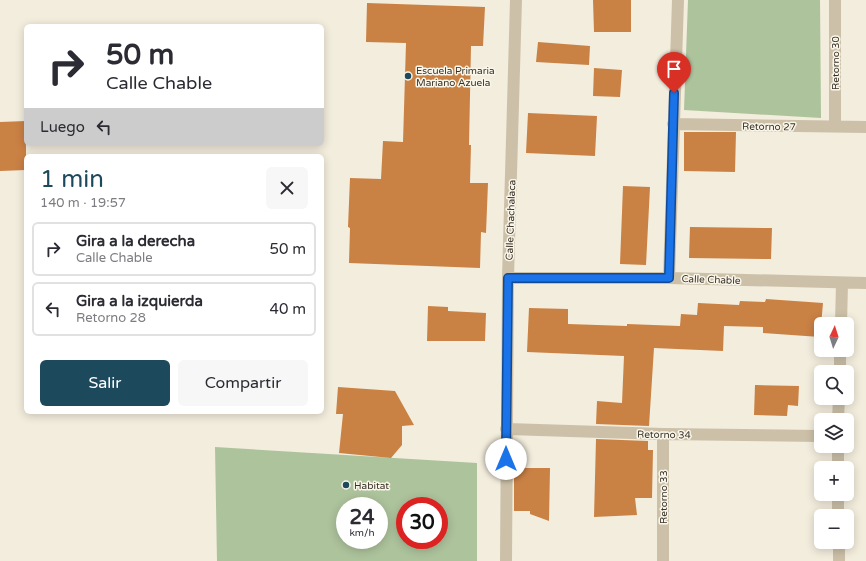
<!DOCTYPE html>
<html lang="es">
<head>
<meta charset="utf-8">
<style>
  body { margin:0; font-family:"Varela Round",sans-serif; background:#f7f7f7; color:#2b2b33; height:100vh; display:flex; flex-direction:column; font-size:15px; white-space:nowrap }
  * { box-sizing:border-box; margin:0 }
  p { font-size:13px; color:#7c7c81 }
  .icon { flex:none; width:22px; height:22px; fill:none; stroke:currentColor; stroke-width:2; stroke-linecap:round; stroke-linejoin:round }
  .map { position:relative; flex:1; overflow:hidden }
  .side { position:absolute; left:24px; top:154px; width:300px; height:260px; display:flex; flex-direction:column; background:#fff; border-radius:6px; box-shadow:0 2px 10px #0003 }
  .side>* { flex:none }
  .top-card { position:absolute; left:24px; top:24px; width:300px; height:122px; border-radius:6px; box-shadow:0 2px 10px #0003; background:#fff; color:#2b2b33; overflow:hidden }
  .needle { width:26px; rotate:4deg }
  .tools { position:absolute; left:814px; top:317px; display:grid; gap:8px }
  .tools a { display:grid; place-items:center; width:40px; height:40px; border-radius:6px; background:#fff; box-shadow:0 2px 10px #0003; font-size:20px }
  .speed { position:absolute; left:336px; top:497px; display:flex; gap:8px; font-size:20px; font-weight:700; text-align:center }
  .speed>* { display:grid; place-content:center; width:52px; height:52px; border-radius:50%; background:#fff; box-shadow:0 2px 10px #0003; line-height:1 }
  .speed small { font-size:10px; font-weight:400 }
  .speed .limit { border:6px solid #d22; background:#fff; color:#111 }
  .pin { position:absolute; display:grid; place-items:center; width:34px; height:34px; color:#fff; margin:-41px -17px; border-radius:50% 50% 50% 0; rotate:-45deg; box-shadow:0 0 4px #0007 }
  .pin .icon { rotate:45deg }
  .me { position:absolute; width:44px; margin:-22px; rotate:0deg; stroke-linejoin:round; filter:drop-shadow(0 0 3px #0008) }
  .turn { display:flex; align-items:center; gap:14px; height:84px; padding:0 16px; font-size:18px }
  .turn .icon { width:52px; height:52px; stroke-width:2.5 }
  .turn b { display:block; font-size:28px; line-height:34px }
  .then { display:flex; align-items:center; height:38px; padding:0 16px; background:#0003; gap:8px; font-size:15px }
  .round { display:grid; place-items:center; flex:none; width:42px; height:42px; border-radius:6px; background:#f7f7f7 }
  .overview { display:flex; align-items:center; justify-content:space-between; height:68px; padding:0 16px }
  h1 { font-size:24px; font-weight:600; line-height:30px; color:#1c495b }
  .cta { display:flex; gap:8px; margin-top:auto; padding:8px 16px }
  .cta a { flex:1; height:46px; border-radius:6px; background:#1c495b; color:#fff; font-size:16px; font-weight:600; line-height:46px; text-align:center }
  .cta a+a { background:#f7f7f7; color:#2b2b33 }
  ul { padding:0; list-style:none }
  li { display:flex; align-items:center; gap:12px; height:54px; margin:0 8px 6px; padding:0 8px; border:2px solid #e1e1e2; border-radius:6px }
  li div { flex:1 }
  li b { display:block; font-size:15px }
  li em { font-style:normal }
  .map>svg:first-child { display:block }
  .green { fill:#adc39c; fill-rule:evenodd }
  .building { fill:#ca8144 }
  .lines { fill:none; stroke-linecap:round; stroke-linejoin:round }
  .minor { stroke:#ccc0a8; stroke-width:12 }
  .route-casing { stroke:#114b97; stroke-width:10 }
  .route { stroke:#1a73e8; stroke-width:7 }
  .poi-dot { fill:#1c495b; stroke:#faf6e9; stroke-width:1.5 }
  .labels { text-anchor:middle; stroke-width:3; stroke-linejoin:round; paint-order:stroke }
  .street-label { font-size:10px; fill:#383128; stroke:#faf6e9 }
  .poi-label { font-size:10px; fill:#383128; stroke:#faf6e9; text-anchor:start }
</style>
</head>
<body>
<div class="map">
<svg width="866" height="561" viewBox="0 0 866 561">
  <rect width="100%" height="100%" fill="#f3eddd"/>
  <path class="green" d="M 688,0 L 820,0 L 821,118 L 684,110 Z
    M 215,447 L 477,463 L 477,561 L 217,561 ZM 345,506 L 379,506 L 379,540 L 345,540 ZM 405,506 L 439,506 L 439,540 L 405,540 Z"/>
  <path class="building" d="M 593,0 L 631,0 L 631,32 L 594,32 Z
    M 367,3 L 485,7 L 483,46 L 471,46 L 469,145 L 471,145 L 470,183 L 488,183 L 486,233 L 481,232 L 480,268 L 349,263 L 350,228 L 348,227 L 350,178 L 381,179 L 383,141 L 403,142 L 406,43 L 366,42 Z
    M 538,42 L 590,46 L 589,65 L 536,62 Z
    M 594,68 L 622,70 L 620,97 L 593,96 Z
    M 528,113 L 597,116 L 595,156 L 526,153 Z
    M 26,121 L 26,170 L 0,171 L 0,122 Z
    M 684,132 L 736,132 L 735,172 L 684,171 Z
    M 623,186 L 650,187 L 646,265 L 620,264 Z
    M 690,227 L 772,228 L 771,259 L 689,258 Z
    M 766,299 L 823,303 L 820,337 L 763,333 L 763,327 L 724,326 L 723,351 L 654,348 L 649,426 L 596,424 L 597,401 L 622,403 L 624,356 L 527,352 L 529,308 L 568,309 L 568,324 L 627,326 L 627,324 L 680,326 L 681,314 L 697,315 L 698,303 L 739,305 L 740,301 L 765,302 Z
    M 428,306 L 448,307 L 448,311 L 486,313 L 485,341 L 427,341 Z
    M 755,385 L 799,386 L 798,406 L 788,405 L 787,416 L 754,415 Z
    M 338,387 L 395,391 L 414,425 L 402,426 L 402,445 L 391,458 L 339,453 L 343,414 L 336,414 Z
    M 596,439 L 648,441 L 648,450 L 653,450 L 652,498 L 635,498 L 637,515 L 594,517 Z
    M 514,468 L 550,468 L 549,521 L 530,514 L 530,511 L 514,511 Z"/>
  <g class="lines">
    <path class="minor" d="M 835,0 L 835,126
      M 673,124 L 866,127
      M 508,278 L 669,278 L 866,283
      M 669,278 L 678,0
      M 841,324 L 842,283
      M 840,372 L 840,350
      M 838,420 L 839,398
      M 506,429 L 663,434 L 821,436
      M 838,446 L 838,468
      M 838,494 L 838,516
      M 839,542 L 839,561
      M 506,561 L 508,278 L 516,0
      M 663,561 L 663,434"/>
  </g>
  <g class="lines">
    <defs>
      <path id="route" d="M 506,459 L 508,278 L 669,278 L 674,93"/>
    </defs>
    <use href="#route" class="route-casing"/>
    <use href="#route" class="route"/>
  </g>
  <g class="poi-dot">
    <circle cx="408" cy="76" r="4"/>
    <circle cx="346" cy="485" r="4"/>
  </g>
  <g class="labels">
    <g class="street-label">
      <text transform="translate(835 63) rotate(-90)" y="4">Retorno 30</text>
      <text transform="translate(769 126) rotate(1)" y="4">Retorno 27</text>
      <text transform="translate(510 220) rotate(-88)" y="4">Calle Chachalaca</text>
      <text transform="translate(711 279) rotate(2)" y="4">Calle Chable</text>
      <text transform="translate(664 434) rotate(1)" y="4">Retorno 34</text>
      <text transform="translate(663 497) rotate(-90)" y="4">Retorno 33</text>
    </g>
    <g class="poi-label">
      <text x="416" y="74">Escuela Primaria<tspan x="416" dy="12">Mariano Azuela</tspan></text>
      <text x="354" y="489">Habitat</text>
    </g>
  </g>
</svg>
<div class="tools">
<a><svg class="needle" viewBox="-14 -14 28 28"><path d="M0-13l5 13h-10z" fill="#e53935"/><path d="M0 13l5-13h-10z" fill="#7c7c81"/></svg></a>
<a><svg class="icon" aria-label="search" viewBox="0 0 24 24"><circle cx="10" cy="10" r="6"/><path d="M15 15l6 6"/></svg></a>
<a><svg class="icon" aria-label="layers" viewBox="0 0 24 24"><path d="M12 4l9 5-9 5-9-5zM3 14l9 5 9-5"/></svg></a>
<a>+</a>
<a>−</a>
</div>
<div class="speed"><div>24<small>km/h</small></div><div class="limit">30</div></div>
<div class="pin" style="left:674px;top:93px;background:#d93025"><svg class="icon" aria-label="arrive" viewBox="0 0 24 24"><path d="M6 21V4h12l-3 4 3 4H6"/></svg></div>
<svg class="me" style="left:506px;top:459px" viewBox="-20 -20 40 40"><circle r="19" fill="#fff"/><path d="M0-13L10 11 0 6-10 11z" fill="#1a73e8"/></svg>
<div class="top-card">
<div class="turn"><svg class="icon" aria-label="right" viewBox="0 0 24 24"><path d="M7 20v-9h11M14 6l5 5-5 5"/></svg><div><b>50 m</b>Calle Chable</div></div>
<div class="then">Luego<svg class="icon" aria-label="left" viewBox="0 0 24 24"><path d="M17 20v-9H6M10 6l-5 5 5 5"/></svg></div>
</div>
<section class="side">
<div class="overview"><div><h1>1 min</h1><p>140 m · 19:57</p></div><a class="round"><svg class="icon" aria-label="close" viewBox="0 0 24 24"><path d="M6 6l12 12M18 6L6 18"/></svg></a></div>
<ul>
<li><svg class="icon" aria-label="right" viewBox="0 0 24 24"><path d="M7 20v-9h11M14 6l5 5-5 5"/></svg><div><b>Gira a la derecha</b><p>Calle Chable</p></div><em>50 m</em></li>
<li><svg class="icon" aria-label="left" viewBox="0 0 24 24"><path d="M17 20v-9H6M10 6l-5 5 5 5"/></svg><div><b>Gira a la izquierda</b><p>Retorno 28</p></div><em>40 m</em></li>
</ul>
<div class="cta"><a>Salir</a><a>Compartir</a></div>
</section>
</div>
</body>
</html>
